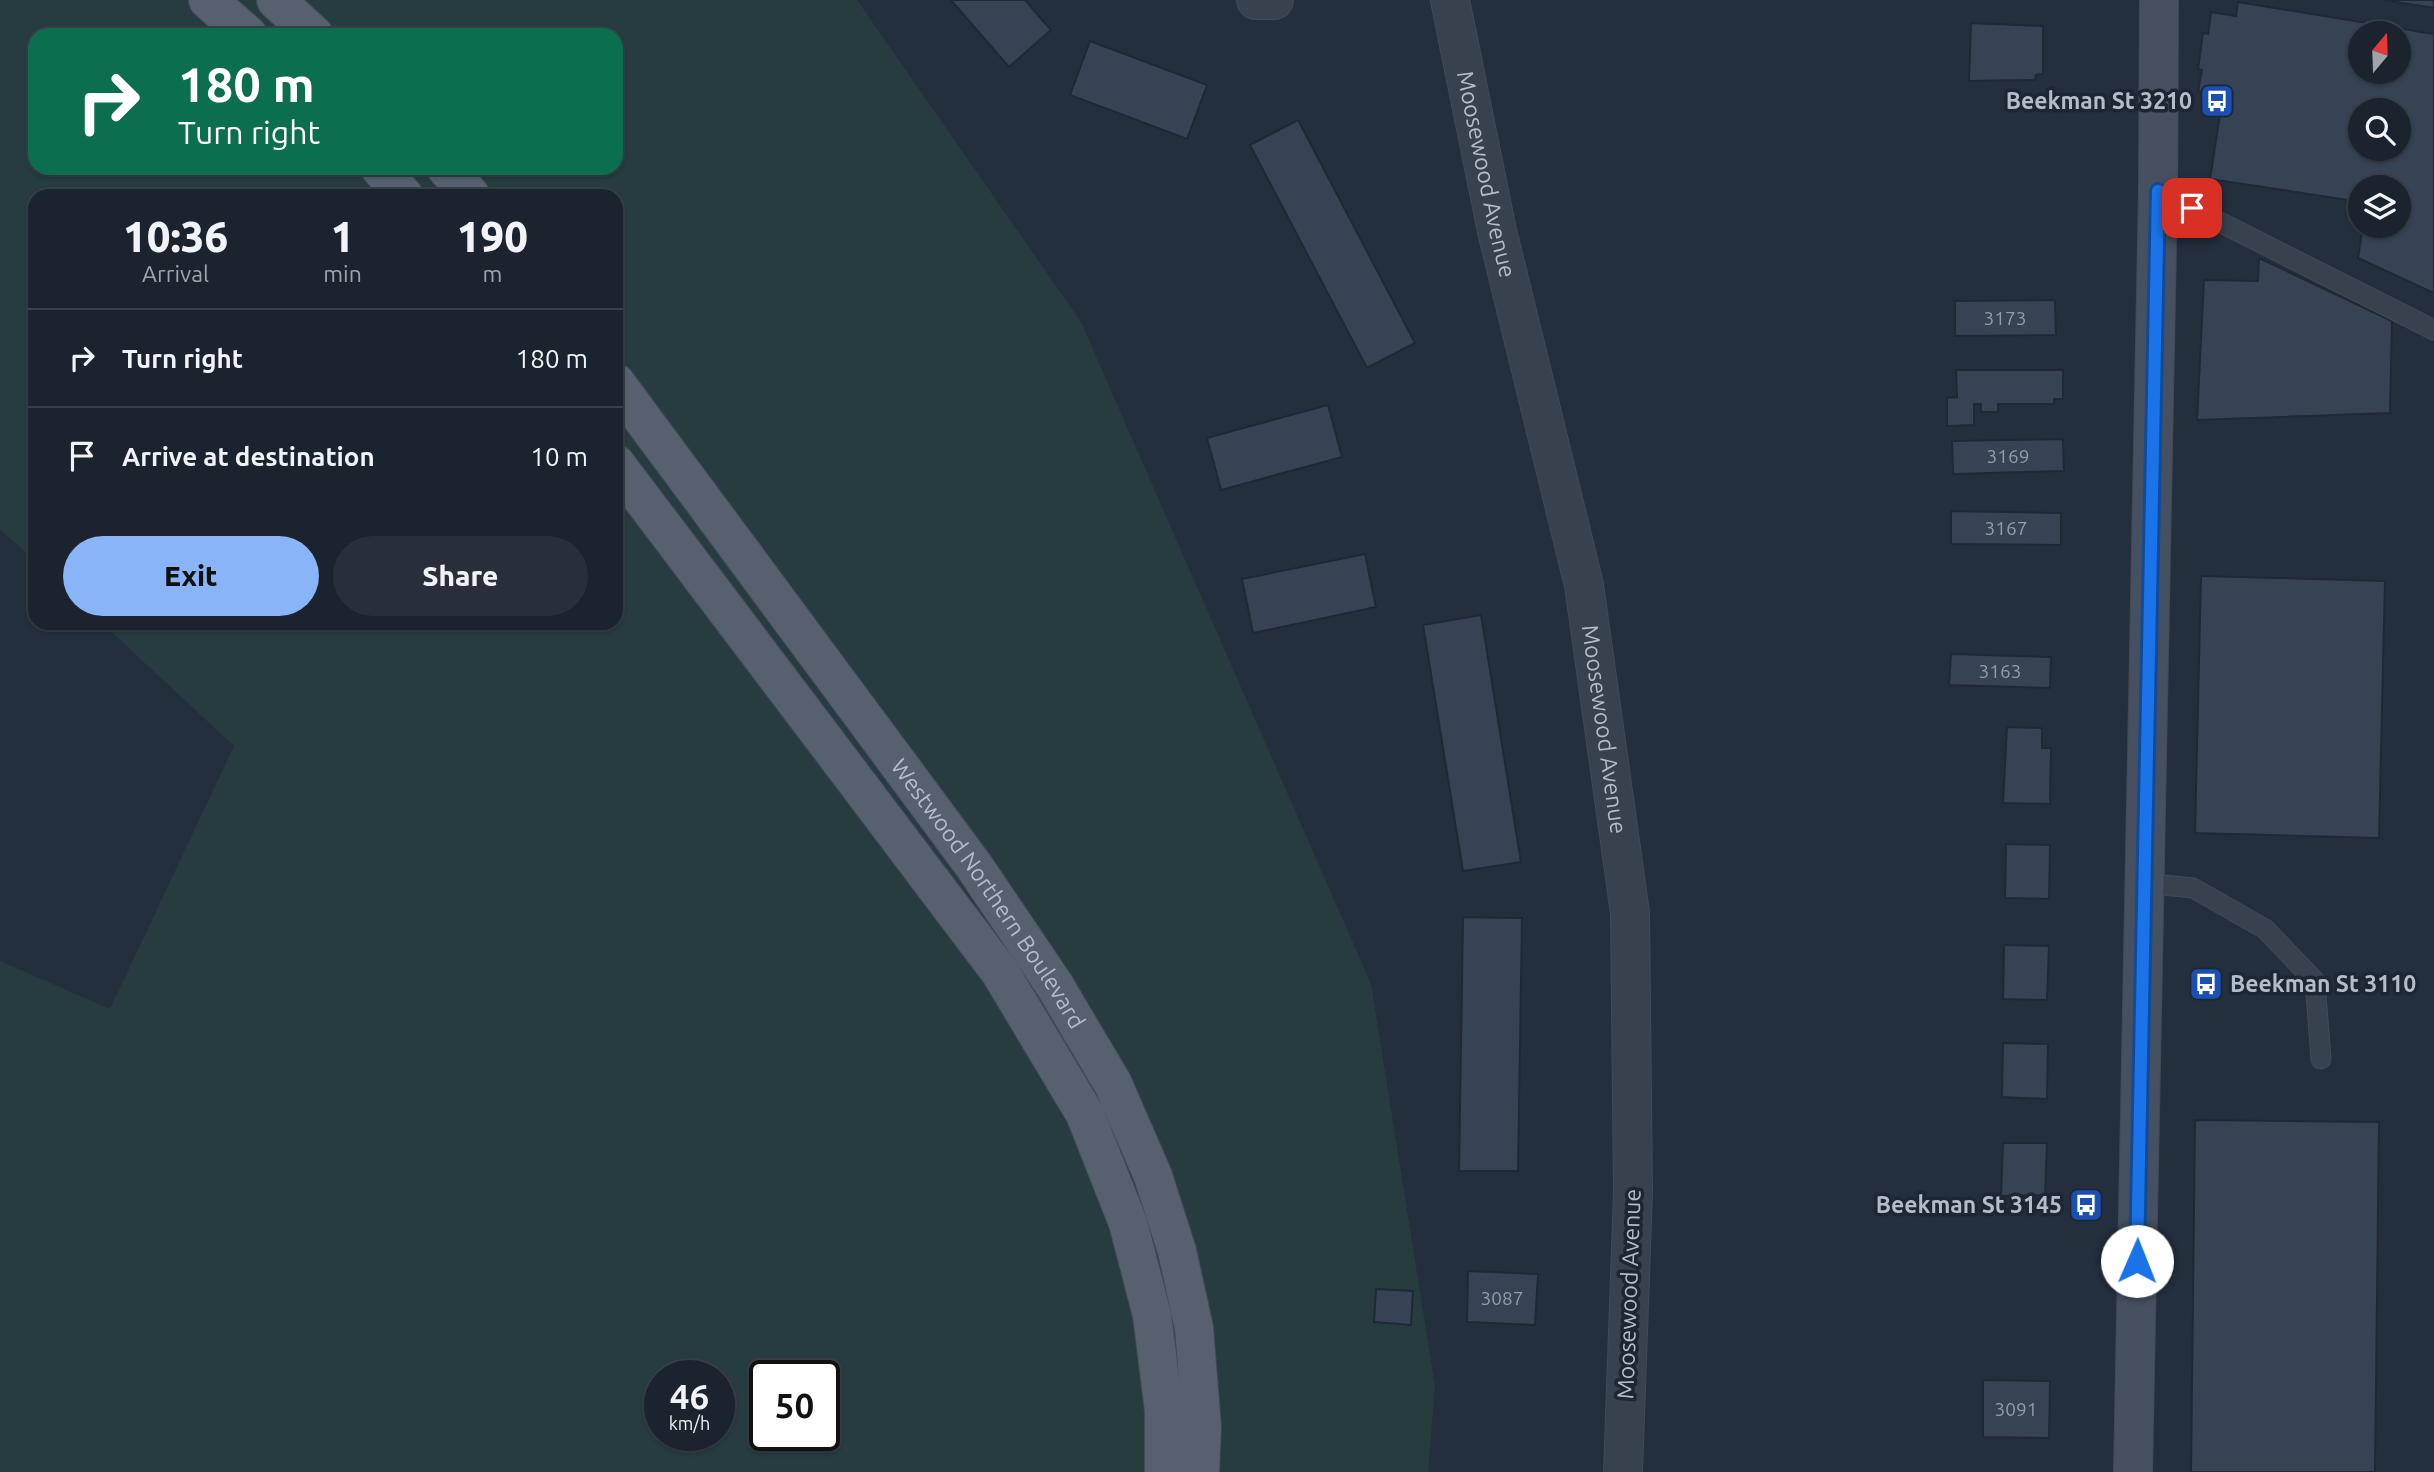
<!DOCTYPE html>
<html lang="en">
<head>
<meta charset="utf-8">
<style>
  body { margin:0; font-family:Ubuntu,sans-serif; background:#282f3a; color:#f1f3f6; height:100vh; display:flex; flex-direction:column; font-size:26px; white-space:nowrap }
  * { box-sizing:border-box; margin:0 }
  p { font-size:23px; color:#a0a4aa }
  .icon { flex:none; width:38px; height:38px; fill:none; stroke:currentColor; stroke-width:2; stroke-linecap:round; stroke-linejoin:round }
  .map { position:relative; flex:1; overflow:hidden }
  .panel { position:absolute; left:28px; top:189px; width:595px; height:441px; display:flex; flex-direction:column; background:#1b232e; border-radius:21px; box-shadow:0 2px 5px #0004,0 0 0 2px #39404a }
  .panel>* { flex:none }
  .banner { position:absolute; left:28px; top:28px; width:595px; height:147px; border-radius:21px; box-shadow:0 2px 5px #0004,0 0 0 2px #39404a; background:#0b6e4f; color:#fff; overflow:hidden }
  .needle { width:46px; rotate:19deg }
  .tools { position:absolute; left:2348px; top:21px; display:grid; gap:14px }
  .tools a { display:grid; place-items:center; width:63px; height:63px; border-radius:50%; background:#1b232e; box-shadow:0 2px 5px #0004,0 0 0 2px #39404a; font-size:35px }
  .speed { position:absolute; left:644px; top:1360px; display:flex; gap:14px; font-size:35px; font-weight:700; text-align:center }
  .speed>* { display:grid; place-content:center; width:91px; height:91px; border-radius:50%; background:#1b232e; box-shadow:0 2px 5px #0004,0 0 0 2px #39404a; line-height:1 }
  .speed small { font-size:18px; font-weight:400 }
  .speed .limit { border:4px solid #111; border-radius:10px; background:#fff; color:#111 }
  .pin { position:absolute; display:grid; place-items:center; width:60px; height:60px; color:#fff; margin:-30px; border-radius:14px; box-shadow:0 4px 10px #0006 }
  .me { position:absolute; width:77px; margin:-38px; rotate:1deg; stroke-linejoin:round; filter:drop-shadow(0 0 5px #0008) }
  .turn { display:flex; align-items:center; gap:24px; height:147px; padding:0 35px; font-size:32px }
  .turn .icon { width:91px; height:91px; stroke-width:2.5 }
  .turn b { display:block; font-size:49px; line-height:60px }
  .eta { display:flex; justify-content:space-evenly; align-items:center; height:119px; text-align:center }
  .eta b { font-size:42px; font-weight:800; line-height:49px }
  .action { display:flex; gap:14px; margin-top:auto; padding:14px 35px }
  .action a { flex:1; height:80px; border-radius:42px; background:#8ab4f8; color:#111; font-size:28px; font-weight:800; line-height:80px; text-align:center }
  .action a+a { background:#282f3a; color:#f1f3f6 }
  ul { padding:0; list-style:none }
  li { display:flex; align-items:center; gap:21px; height:98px; padding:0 35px; border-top:2px solid #39404a }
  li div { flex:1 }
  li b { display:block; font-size:26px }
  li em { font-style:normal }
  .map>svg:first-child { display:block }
  .green { fill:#263c3f; fill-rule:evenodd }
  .building { fill:#364354; stroke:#1f2835; stroke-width:2; fill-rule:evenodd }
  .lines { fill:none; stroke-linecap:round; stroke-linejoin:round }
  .lane-casing { stroke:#414a57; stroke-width:21 }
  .street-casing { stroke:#414a57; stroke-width:40 }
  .secondary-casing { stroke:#414a57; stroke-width:40 }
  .primary-casing { stroke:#414a57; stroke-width:40 }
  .lane { stroke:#38414e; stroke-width:19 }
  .street { stroke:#38414e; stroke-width:38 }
  .secondary { stroke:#465061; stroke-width:38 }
  .primary { stroke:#56606e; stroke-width:38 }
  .route-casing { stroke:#114b97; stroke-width:18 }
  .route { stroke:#1a73e8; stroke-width:12 }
  .labels { text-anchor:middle; stroke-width:7; stroke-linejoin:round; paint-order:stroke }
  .number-label { font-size:19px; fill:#929caa }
  .poi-label { font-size:23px; font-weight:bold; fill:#b4bcc9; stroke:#1d2633; text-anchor:end }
  .street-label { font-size:23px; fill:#b4bcc9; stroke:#1d2633 }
</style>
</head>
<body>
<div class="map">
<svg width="2434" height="1472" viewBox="0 0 2434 1472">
  <rect width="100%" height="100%" fill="#242f3e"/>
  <path class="green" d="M 0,0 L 857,0 L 1081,322 L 1371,984 L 1435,1386 L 1428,1472 L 0,1472 L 0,961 L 110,1009 L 234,746 L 102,623 L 616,623 L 616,196 L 35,196 L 35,561 L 0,529 ZM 35,35 L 616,35 L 616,168 L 35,168 ZM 660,1376 L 719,1376 L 719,1435 L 660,1435 ZM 765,1376 L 824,1376 L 824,1435 L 765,1435 Z"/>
  <path class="building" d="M 951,0 L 1025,0 L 1051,30 L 1009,67 Z
    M 2383,0 L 2434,0 L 2434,8 Z
    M 2238,2 L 2434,34 L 2434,293 L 2358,258 L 2363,226 L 2399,226 L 2399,187 L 2361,187 L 2361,202 L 2210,179 L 2223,95 L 2198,91 L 2202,70 L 2198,69 L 2203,33 L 2208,34 L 2211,12 L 2236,16 ZM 2361,33 L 2399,33 L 2399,72 L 2361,72 ZM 2361,110 L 2399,110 L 2399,149 L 2361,149 Z
    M 1971,23 L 2043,26 L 2043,74 L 2036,75 L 2035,80 L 1969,81 Z
    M 1090,41 L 1207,85 L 1187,139 L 1070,95 Z
    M 1298,120 L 1415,343 L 1367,368 L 1250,145 Z
    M 2259,258 L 2392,321 L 2390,413 L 2197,420 L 2204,280 L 2258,281 Z
    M 2055,300 L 2056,335 L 1955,336 L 1955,301 Z
    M 1956,370 L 2063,370 L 2063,399 L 2054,399 L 2054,404 L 1998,404 L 1998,412 L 1981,412 L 1981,404 L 1974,404 L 1974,425 L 1947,426 L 1947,398 L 1957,397 Z
    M 1328,405 L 1342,457 L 1221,490 L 1207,438 Z
    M 2063,439 L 2064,471 L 1953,474 L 1952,441 Z
    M 1951,511 L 2061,513 L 2061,545 L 1951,544 Z
    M 1365,554 L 1376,607 L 1253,633 L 1242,579 Z
    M 2201,576 L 2385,581 L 2379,838 L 2195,833 Z
    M 1481,615 L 1521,862 L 1463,871 L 1423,625 Z
    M 1951,654 L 2051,657 L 2050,688 L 1949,685 Z
    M 2007,727 L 2042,728 L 2042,748 L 2051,748 L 2050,804 L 2003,803 Z
    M 2006,844 L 2050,845 L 2049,899 L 2005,898 Z
    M 1463,917 L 1522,918 L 1518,1171 L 1459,1171 Z
    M 2004,945 L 2049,946 L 2047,1000 L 2003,999 Z
    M 2003,1043 L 2048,1044 L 2047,1099 L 2002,1097 Z
    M 2195,1120 L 2379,1122 L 2375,1472 L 2191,1472 Z
    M 2003,1143 L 2047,1143 L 2045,1195 L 2001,1196 Z
    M 1468,1271 L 1538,1274 L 1535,1325 L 1467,1322 Z
    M 1376,1289 L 1413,1291 L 1411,1325 L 1374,1322 Z
    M 1983,1380 L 2050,1381 L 2049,1438 L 1983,1437 Z"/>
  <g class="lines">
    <defs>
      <path id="lane" d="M 2158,191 L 2434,330
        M 2144,883 L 2193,888 L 2265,929 L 2315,981 L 2321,1059"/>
      <g id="street">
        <path d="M 1256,0 L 1274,0"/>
        <path id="s1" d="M 1450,0 L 1497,231 L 1584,585 L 1630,913 L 1633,1192 L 1623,1472"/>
      </g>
      <path id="secondary" d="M 2133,1472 L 2158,191 L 2159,0"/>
      <g id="primary">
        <path d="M 208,0 L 248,35"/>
        <path d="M 276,0 L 314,35"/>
        <path d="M 380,168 L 404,196"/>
        <path d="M 446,168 L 471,196"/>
        <path id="s2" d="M 616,383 L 974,866 L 1055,986 L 1113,1084 L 1153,1176 L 1177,1251 L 1194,1328 L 1202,1427 L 1200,1472"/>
        <path d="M 616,464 L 1000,972 L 1085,1114 L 1128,1223 L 1152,1315 L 1164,1411 L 1164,1472"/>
      </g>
    </defs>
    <use href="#lane" class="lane-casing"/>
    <use href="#street" class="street-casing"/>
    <use href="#secondary" class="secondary-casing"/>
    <use href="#primary" class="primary-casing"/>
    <use href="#lane" class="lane"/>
    <use href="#street" class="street"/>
    <use href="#secondary" class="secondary"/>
    <use href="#primary" class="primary"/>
  </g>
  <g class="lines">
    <defs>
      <path id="route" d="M 2137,1261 L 2158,191 L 2192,208"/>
    </defs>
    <use href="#route" class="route-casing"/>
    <use href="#route" class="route"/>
  </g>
  <defs>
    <symbol id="bus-square" viewBox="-11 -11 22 22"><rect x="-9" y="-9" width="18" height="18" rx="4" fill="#1a4fb4" stroke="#1d2633"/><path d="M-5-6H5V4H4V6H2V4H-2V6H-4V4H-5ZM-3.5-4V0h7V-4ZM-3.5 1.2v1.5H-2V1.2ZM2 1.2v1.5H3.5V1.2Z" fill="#fff"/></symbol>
  </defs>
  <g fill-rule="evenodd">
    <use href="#bus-square" x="2198" y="82" width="38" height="38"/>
    <use href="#bus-square" x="2187" y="965" width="38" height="38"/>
    <use href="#bus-square" x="2067" y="1186" width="38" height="38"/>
  </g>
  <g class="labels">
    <g class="number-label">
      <text x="2005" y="325">3173</text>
      <text x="2008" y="463">3169</text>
      <text x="2006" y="535">3167</text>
      <text x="2000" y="678">3163</text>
      <text x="1502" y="1305">3087</text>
      <text x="2016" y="1416">3091</text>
    </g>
    <g class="poi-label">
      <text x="2192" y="109">Beekman St 3210</text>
      <text x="2230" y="992" text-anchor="start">Beekman St 3110</text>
      <text x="2062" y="1213">Beekman St 3145</text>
    </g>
    <g class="street-label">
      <text dy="8" stroke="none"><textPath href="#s1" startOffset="178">Moosewood Avenue</textPath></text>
      <text dy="8" stroke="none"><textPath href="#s1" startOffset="746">Moosewood Avenue</textPath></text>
      <text dy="8" stroke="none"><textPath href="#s2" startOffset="632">Westwood Northern Boulevard</textPath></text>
      <text transform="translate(1629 1294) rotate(-88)" y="8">Moosewood Avenue</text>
    </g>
  </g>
</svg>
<div class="tools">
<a><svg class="needle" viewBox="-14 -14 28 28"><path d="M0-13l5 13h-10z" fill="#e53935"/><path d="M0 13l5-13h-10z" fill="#a0a4aa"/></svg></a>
<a><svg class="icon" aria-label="search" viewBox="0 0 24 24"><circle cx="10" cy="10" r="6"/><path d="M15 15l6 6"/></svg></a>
<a><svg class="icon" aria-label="layers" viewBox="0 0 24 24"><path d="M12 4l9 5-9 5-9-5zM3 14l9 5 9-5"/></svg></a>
</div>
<div class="speed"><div>46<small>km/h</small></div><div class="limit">50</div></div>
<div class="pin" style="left:2192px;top:208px;background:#d93025"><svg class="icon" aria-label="arrive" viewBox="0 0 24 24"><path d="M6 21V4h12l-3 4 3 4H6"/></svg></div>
<svg class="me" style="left:2137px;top:1261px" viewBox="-20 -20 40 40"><circle r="19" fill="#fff"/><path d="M0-13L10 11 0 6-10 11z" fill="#1a73e8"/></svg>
<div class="banner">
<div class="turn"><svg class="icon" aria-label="right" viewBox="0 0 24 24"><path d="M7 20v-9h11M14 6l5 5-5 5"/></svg><div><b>180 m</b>Turn right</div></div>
</div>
<section class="panel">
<div class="eta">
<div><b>10:36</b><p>Arrival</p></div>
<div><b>1</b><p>min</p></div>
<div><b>190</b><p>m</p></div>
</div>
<ul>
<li><svg class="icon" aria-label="right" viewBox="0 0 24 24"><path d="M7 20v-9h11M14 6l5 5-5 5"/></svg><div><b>Turn right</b></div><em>180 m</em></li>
<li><svg class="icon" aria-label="arrive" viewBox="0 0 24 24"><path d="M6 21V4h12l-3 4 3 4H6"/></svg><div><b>Arrive at destination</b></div><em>10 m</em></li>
</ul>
<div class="action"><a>Exit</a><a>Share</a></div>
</section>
</div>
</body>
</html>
